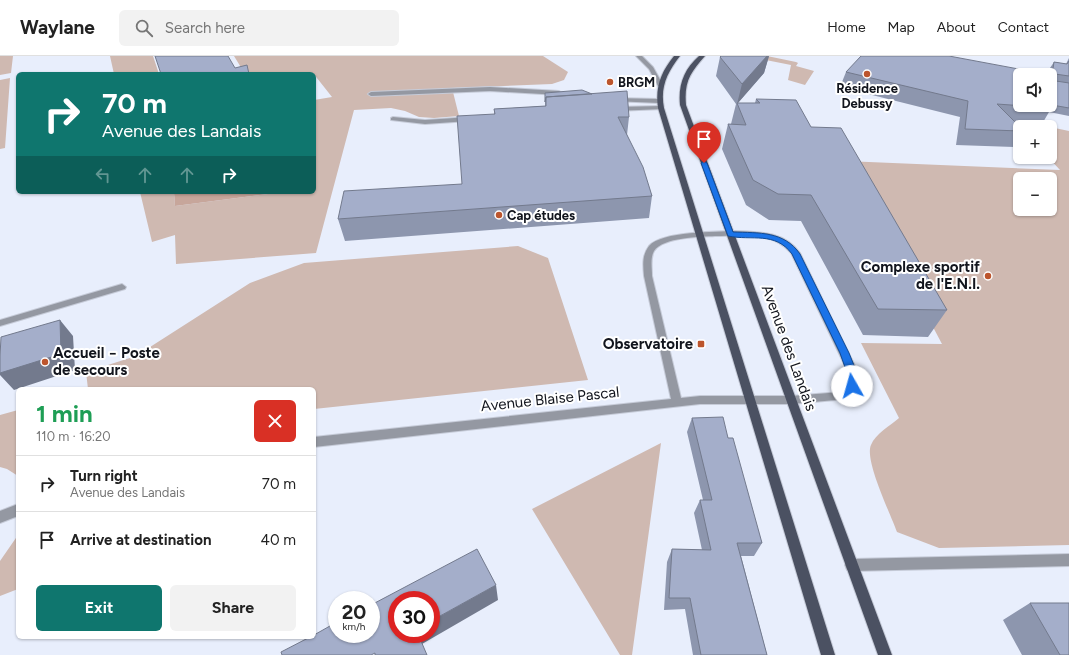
<!DOCTYPE html>
<html lang="en">
<head>
<meta charset="utf-8">
<style>
  body { margin:0; font-family:Figtree,sans-serif; background:#f2f2f2; color:#222; height:100vh; display:flex; flex-direction:column; font-size:15px; white-space:nowrap }
  * { box-sizing:border-box; margin:0 }
  p { font-size:13px; color:#767676 }
  .icon { flex:none; width:22px; height:22px; fill:none; stroke:currentColor; stroke-width:2; stroke-linecap:round; stroke-linejoin:round }
  .map { position:relative; flex:1; overflow:hidden }
  .panel { position:absolute; left:16px; top:331px; width:300px; height:252px; display:flex; flex-direction:column; background:#fff; border-radius:6px; box-shadow:0 1px 3px #0004 }
  .panel>* { flex:none }
  .top-card { position:absolute; left:16px; top:16px; width:300px; height:122px; border-radius:6px; box-shadow:0 1px 3px #0004; background:#0f766e; color:#fff; overflow:hidden }
  .tools { position:absolute; left:1013px; top:12px; display:grid; gap:8px }
  .tools a { display:grid; place-items:center; width:44px; height:44px; border-radius:6px; background:#fff; box-shadow:0 1px 3px #0004; font-size:20px }
  .speed { position:absolute; left:328px; top:535px; display:flex; gap:8px; font-size:20px; font-weight:700; text-align:center }
  .speed>* { display:grid; place-content:center; width:52px; height:52px; border-radius:50%; background:#fff; box-shadow:0 1px 3px #0004; line-height:1 }
  .speed small { font-size:10px; font-weight:400 }
  .speed .limit { border:6px solid #d22; background:#fff; color:#111 }
  .pin { position:absolute; display:grid; place-items:center; width:34px; height:34px; color:#fff; margin:-41px -17px; border-radius:50% 50% 50% 0; rotate:-45deg; box-shadow:0 0 4px #0007 }
  .pin .icon { rotate:45deg }
  .me { position:absolute; width:44px; margin:-22px; rotate:353deg; stroke-linejoin:round; filter:drop-shadow(0 0 3px #0008) }
  .turn { display:flex; align-items:center; gap:14px; height:84px; padding:0 20px; font-size:18px }
  .turn .icon { width:52px; height:52px; stroke-width:2.5 }
  .turn b { display:block; font-size:28px; line-height:34px }
  .lanes { display:flex; align-items:center; height:38px; padding:0 20px; background:#0003; justify-content:center; gap:20px; direction:ltr }
  .lanes .off { opacity:.35 }
  .round { display:grid; place-items:center; flex:none; width:42px; height:42px; border-radius:6px; background:#f2f2f2 }
  .summary { display:flex; align-items:center; justify-content:space-between; height:68px; padding:0 20px }
  h1 { font-size:24px; font-weight:700; line-height:30px; color:#1e9e55 }
  .primary-button { display:flex; gap:8px; margin-top:auto; padding:8px 20px }
  .primary-button a { flex:1; height:46px; border-radius:6px; background:#0f766e; color:#fff; font-size:16px; font-weight:700; line-height:46px; text-align:center }
  .primary-button a+a { background:#f2f2f2; color:#222 }
  ul { padding:0; list-style:none }
  li { display:flex; align-items:center; gap:12px; height:56px; padding:0 20px; border-top:1px solid #e0e0e0 }
  li div { flex:1 }
  li b { display:block; font-size:15px }
  li em { font-style:normal }
  header { display:flex; align-items:center; gap:24px; box-sizing:border-box; height:56px; padding:0 20px; background:#fff; border-bottom:1px solid #e0e0e0 }
  header strong { font-size:19px }
  nav { display:flex; gap:22px; margin-inline-start:auto; font-size:14px }
  .search { width:280px; height:36px; background:#f2f2f2; display:flex; align-items:center; gap:10px; box-sizing:border-box; padding:0 14px; border-radius:6px; color:#767676; font-size:15px }
  .map>svg:first-child { display:block }
  .green { fill:#cfb9b1; fill-rule:evenodd }
  .forest { fill:#c7a69b }
  .lines { fill:none; stroke-linecap:round; stroke-linejoin:round }
  .service-casing { stroke:#c6cbd8; stroke-width:2 }
  .minor-casing { stroke:#c6cbd8; stroke-width:2 }
  .primary-casing { stroke:#c6cbd8; stroke-width:2 }
  .service { fill:#9498a2; fill-rule:evenodd }
  .minor { fill:#9498a2; fill-rule:evenodd }
  .primary { fill:#4b5162; fill-rule:evenodd }
  .wall { fill:#8d96ae }
  .shaded-wall { fill:#737a8d }
  .building { fill:#a4aeca; stroke:#737a8d; fill-rule:evenodd }
  .route { fill:#1a73e8; stroke:#114b97 }
  .poi-dot { fill:#bc552d; stroke:#fff; stroke-width:1.5 }
  .labels { text-anchor:middle; stroke-width:4; stroke-linejoin:round; paint-order:stroke }
  .far-poi-label { font-size:13px; font-weight:bold; fill:#12151d; stroke:#fff; text-anchor:start }
  .poi-label { font-size:15px; font-weight:bold; fill:#12151d; stroke:#fff; text-anchor:end }
  .street-label { font-size:15px; fill:#12151d; stroke:#fff }
</style>
</head>
<body>
<header>
<strong>Waylane</strong>
<div class="search"><svg class="icon" aria-label="search" viewBox="0 0 24 24"><circle cx="10" cy="10" r="6"/><path d="M15 15l6 6"/></svg>Search here</div>
<nav><a>Home</a><a>Map</a><a>About</a><a>Contact</a></nav>
</header>
<div class="map">
<svg width="1069" height="599" viewBox="0 0 1069 599">
  <rect width="100%" height="100%" fill="#e8eefc"/>
  <path class="green" d="M 0,0 L 13,0 L 11,17 L 0,19 Z
    M 110,0 L 153,0 L 159,18 L 114,18 Z
    M 234,0 L 543,0 L 568,16 L 564,24 L 552,28 L 452,32 L 459,60 L 434,62 L 419,61 L 405,55 L 391,52 L 354,54 L 316,197 L 176,208 L 175,179 L 152,186 L 140,136 L 174,136 L 175,150 L 284,136 L 314,136 L 314,44 L 332,41 L 313,17 L 245,18 Z
    M 746,0 L 767,0 L 796,6 L 798,7 L 796,10 L 814,15 L 805,29 L 788,24 L 791,9 Z
    M 10,22 L 5,92 L 0,93 L 0,24 Z
    M 1050,71 L 1069,75 L 1069,489 L 939,492 L 897,476 C 891,459 864,404 871,389 C 875,378 891,369 899,362 L 861,287 L 942,288 L 845,105 L 1060,114 L 1048,101 L 1050,101 ZM 1020,123 L 1050,123 L 1050,153 L 1020,153 Z
    M 518,190 L 548,202 L 588,324 L 314,353 L 314,333 L 88,333 L 86,316 L 136,300 L 250,227 L 304,207 Z
    M 18,354 L 18,420 L 7,413 L 0,411 L 0,359 Z
    M 661,387 L 632,599 L 620,599 L 532,453 Z
    M 18,479 L 18,533 L 0,540 L 0,505 Z"/>
  <path class="forest" d="M 174,136 L 284,136 L 175,150 Z"/>
  <g class="lines">
    <defs>
      <path id="service" d="M 490,31 L 559,35 L 562,37 L 559,39 L 490,35 L 371,40 L 368,38 L 371,36 Z
        M 615,42 L 659,43 L 662,45 L 659,47 L 613,45 L 613,43 Z
        M 122,228 L 126,231 L 125,233 L 0,270 L 0,264 Z"/>
      <path id="minor" d="M 636,0 L 642,0 L 653,11 L 663,29 L 662,30 L 658,30 L 649,13 Z
        M 661,50 L 663,51 L 663,53 L 615,55 L 612,53 L 615,51 Z
        M 393,61 L 425,64 L 469,61 L 472,63 L 469,65 L 425,68 L 391,64 L 391,62 Z
        M 735,175 C 759,176 784,175 800,197 L 855,310 C 859,323 858,334 847,343 L 791,348 L 700,348 L 314,391 L 314,381 L 671,343 L 644,220 C 643,209 642,199 649,190 C 662,175 716,176 735,175 ZM 715,180 C 741,180 773,175 791,197 L 845,310 C 848,320 849,329 841,336 L 791,340 L 700,340 L 681,342 L 652,220 C 652,212 650,202 654,195 C 663,181 700,181 715,180 Z
        M 18,448 L 18,460 L 0,467 L 0,455 Z
        M 1069,498 L 1069,510 L 852,515 L 847,514 L 845,509 L 847,504 L 852,503 Z"/>
      <path id="primary" d="M 674,0 L 680,0 C 667,17 660,31 664,52 L 835,599 L 821,599 L 658,52 C 655,31 661,16 674,0 Z
        M 699,0 L 705,0 C 690,17 684,26 686,49 L 892,599 L 878,599 L 680,49 C 678,29 684,13 699,0 Z"/>
    </defs>
    <use href="#service" class="service-casing"/>
    <use href="#minor" class="minor-casing"/>
    <use href="#primary" class="primary-casing"/>
    <use href="#service" class="service"/>
    <use href="#minor" class="minor"/>
    <use href="#primary" class="primary"/>
  </g>
  <path class="wall" d="M 721,0 L 769,0 L 764,17 L 738,47 L 755,47 L 756,43 L 811,71 L 947,254 L 928,281 L 863,279 L 801,165 L 769,164 L 746,149 L 722,93 L 728,68 L 731,68 L 736,48 L 716,20 L 720,1 Z
    M 1069,2 L 1069,60 L 1049,56 L 1042,68 L 1015,66 L 1020,71 L 1020,81 L 1014,91 L 956,89 L 960,61 L 840,31 L 846,16 L 1049,18 L 1050,12 L 1054,6 L 1066,8 Z
    M 545,37 L 629,61 L 627,79 L 652,140 L 649,162 L 345,185 L 338,163 L 462,128 L 494,58 L 494,53 L 545,50 Z
    M 692,362 L 728,382 L 762,487 L 754,500 L 741,500 L 767,599 L 693,599 L 685,553 L 664,554 L 667,506 L 672,493 L 702,494 L 694,457 L 700,444 L 703,444 L 687,376 Z
    M 1030,547 L 1069,599 L 1022,599 L 1003,564 Z"/>
  <path class="shaded-wall" d="M 767,0 L 769,0 L 764,17 L 737,48 L 742,28 Z
    M 60,264 L 73,280 L 75,314 L 14,334 L 0,319 L 0,317 Z
    M 496,529 L 498,544 L 422,588 L 418,578 L 431,578 L 431,565 Z"/>
  <path class="building" d="M 155,0 L 228,0 L 235,12 L 247,9 L 249,18 L 161,18 Z
    M 721,0 L 767,0 L 742,28 L 720,1 Z
    M 861,0 L 949,0 L 1056,20 L 1052,52 L 997,48 L 1020,71 L 1020,75 L 965,73 L 968,45 L 846,16 ZM 1020,19 L 1050,19 L 1050,49 L 1020,49 Z
    M 1069,5 L 1069,20 L 1055,18 L 1052,19 L 1054,6 L 1067,8 Z
    M 1056,25 L 1069,27 L 1069,52 L 1052,49 Z
    M 582,34 L 592,38 L 546,41 L 545,46 L 545,37 Z
    M 627,35 L 629,61 L 618,61 L 643,111 L 652,140 L 338,163 L 344,135 L 462,128 L 457,60 L 495,58 L 494,53 L 546,50 L 546,41 Z
    M 756,43 L 796,44 L 811,71 L 841,72 L 947,254 L 878,253 L 811,139 L 778,138 L 753,124 L 728,68 L 746,69 L 737,47 L 760,47 Z
    M 60,264 L 61,298 L 0,317 L 0,300 L 1,281 Z
    M 723,361 L 728,382 L 733,382 L 762,487 L 737,487 L 767,599 L 701,599 L 690,542 L 669,542 L 672,493 L 711,494 L 700,444 L 712,444 L 692,362 Z
    M 477,493 L 496,529 L 431,565 L 431,544 L 397,544 L 397,578 L 418,578 L 427,599 L 375,599 L 375,597 L 371,599 L 282,599 L 281,596 L 310,581 L 314,581 L 314,579 L 337,566 L 337,578 L 371,578 L 371,549 Z
    M 1030,547 L 1069,547 L 1069,599 L 1060,599 Z"/>
  <path class="route" d="M 704,105 L 707,107 L 733,176 C 759,177 784,175 800,198 L 849,297 L 857,317 L 855,333 L 852,334 L 847,330 L 847,317 L 840,297 L 792,198 C 775,175 752,185 728,180 L 701,107 Z"/>
  <g class="poi-dot">
    <circle cx="867" cy="18" r="4"/>
    <circle cx="610" cy="26" r="4"/>
    <circle cx="499" cy="159" r="4"/>
    <circle cx="988" cy="220" r="4"/>
    <rect x="697" y="284" width="8" height="8" rx="2"/>
    <circle cx="45" cy="306" r="4"/>
  </g>
  <g class="labels">
    <g class="far-poi-label">
      <text x="618" y="31">BRGM</text>
      <text x="867" y="37" text-anchor="middle">Résidence<tspan x="867" dy="15">Debussy</tspan></text>
      <text x="507" y="164">Cap études</text>
    </g>
    <g class="poi-label">
      <text x="980" y="216">Complexe sportif<tspan x="980" dy="17">de l'E.N.I.</tspan></text>
      <text x="693" y="293">Observatoire</text>
      <text x="53" y="302" text-anchor="start">Accueil − Poste<tspan x="53" dy="17">de secours</tspan></text>
    </g>
    <g class="street-label">
      <text transform="translate(789 292) rotate(70)" y="5">Avenue des Landais</text>
      <text transform="translate(550 343) rotate(-6)" y="5">Avenue Blaise Pascal</text>
    </g>
  </g>
</svg>
<div class="tools">
<a><svg class="icon" aria-label="sound" viewBox="0 0 24 24"><path d="M4 9h4l5-4v14l-5-4H4zM17 9q2 3 0 6"/></svg></a>
<a>+</a>
<a>−</a>
</div>
<div class="speed"><div>20<small>km/h</small></div><div class="limit">30</div></div>
<div class="pin" style="left:704px;top:107px;background:#d93025"><svg class="icon" aria-label="arrive" viewBox="0 0 24 24"><path d="M6 21V4h12l-3 4 3 4H6"/></svg></div>
<svg class="me" style="left:852px;top:330px" viewBox="-20 -20 40 40"><circle r="19" fill="#fff"/><path d="M0-13L10 11 0 6-10 11z" fill="#1a73e8"/></svg>
<div class="top-card">
<div class="turn"><svg class="icon" aria-label="right" viewBox="0 0 24 24"><path d="M7 20v-9h11M14 6l5 5-5 5"/></svg><div><b>70 m</b>Avenue des Landais</div></div>
<div class="lanes"><svg class="icon off" aria-label="left" viewBox="0 0 24 24"><path d="M17 20v-9H6M10 6l-5 5 5 5"/></svg><svg class="icon off" aria-label="ahead" viewBox="0 0 24 24"><path d="M12 20V5M6 11l6-6 6 6"/></svg><svg class="icon off" aria-label="ahead" viewBox="0 0 24 24"><path d="M12 20V5M6 11l6-6 6 6"/></svg><svg class="icon" aria-label="right" viewBox="0 0 24 24"><path d="M7 20v-9h11M14 6l5 5-5 5"/></svg></div>
</div>
<section class="panel">
<div class="summary"><div><h1>1 min</h1><p>110 m · 16:20</p></div><a class="round" style="background:#d93025;color:#fff"><svg class="icon" aria-label="close" viewBox="0 0 24 24"><path d="M6 6l12 12M18 6L6 18"/></svg></a></div>
<ul>
<li><svg class="icon" aria-label="right" viewBox="0 0 24 24"><path d="M7 20v-9h11M14 6l5 5-5 5"/></svg><div><b>Turn right</b><p>Avenue des Landais</p></div><em>70 m</em></li>
<li><svg class="icon" aria-label="arrive" viewBox="0 0 24 24"><path d="M6 21V4h12l-3 4 3 4H6"/></svg><div><b>Arrive at destination</b></div><em>40 m</em></li>
</ul>
<div class="primary-button"><a>Exit</a><a>Share</a></div>
</section>
</div>
</body>
</html>
